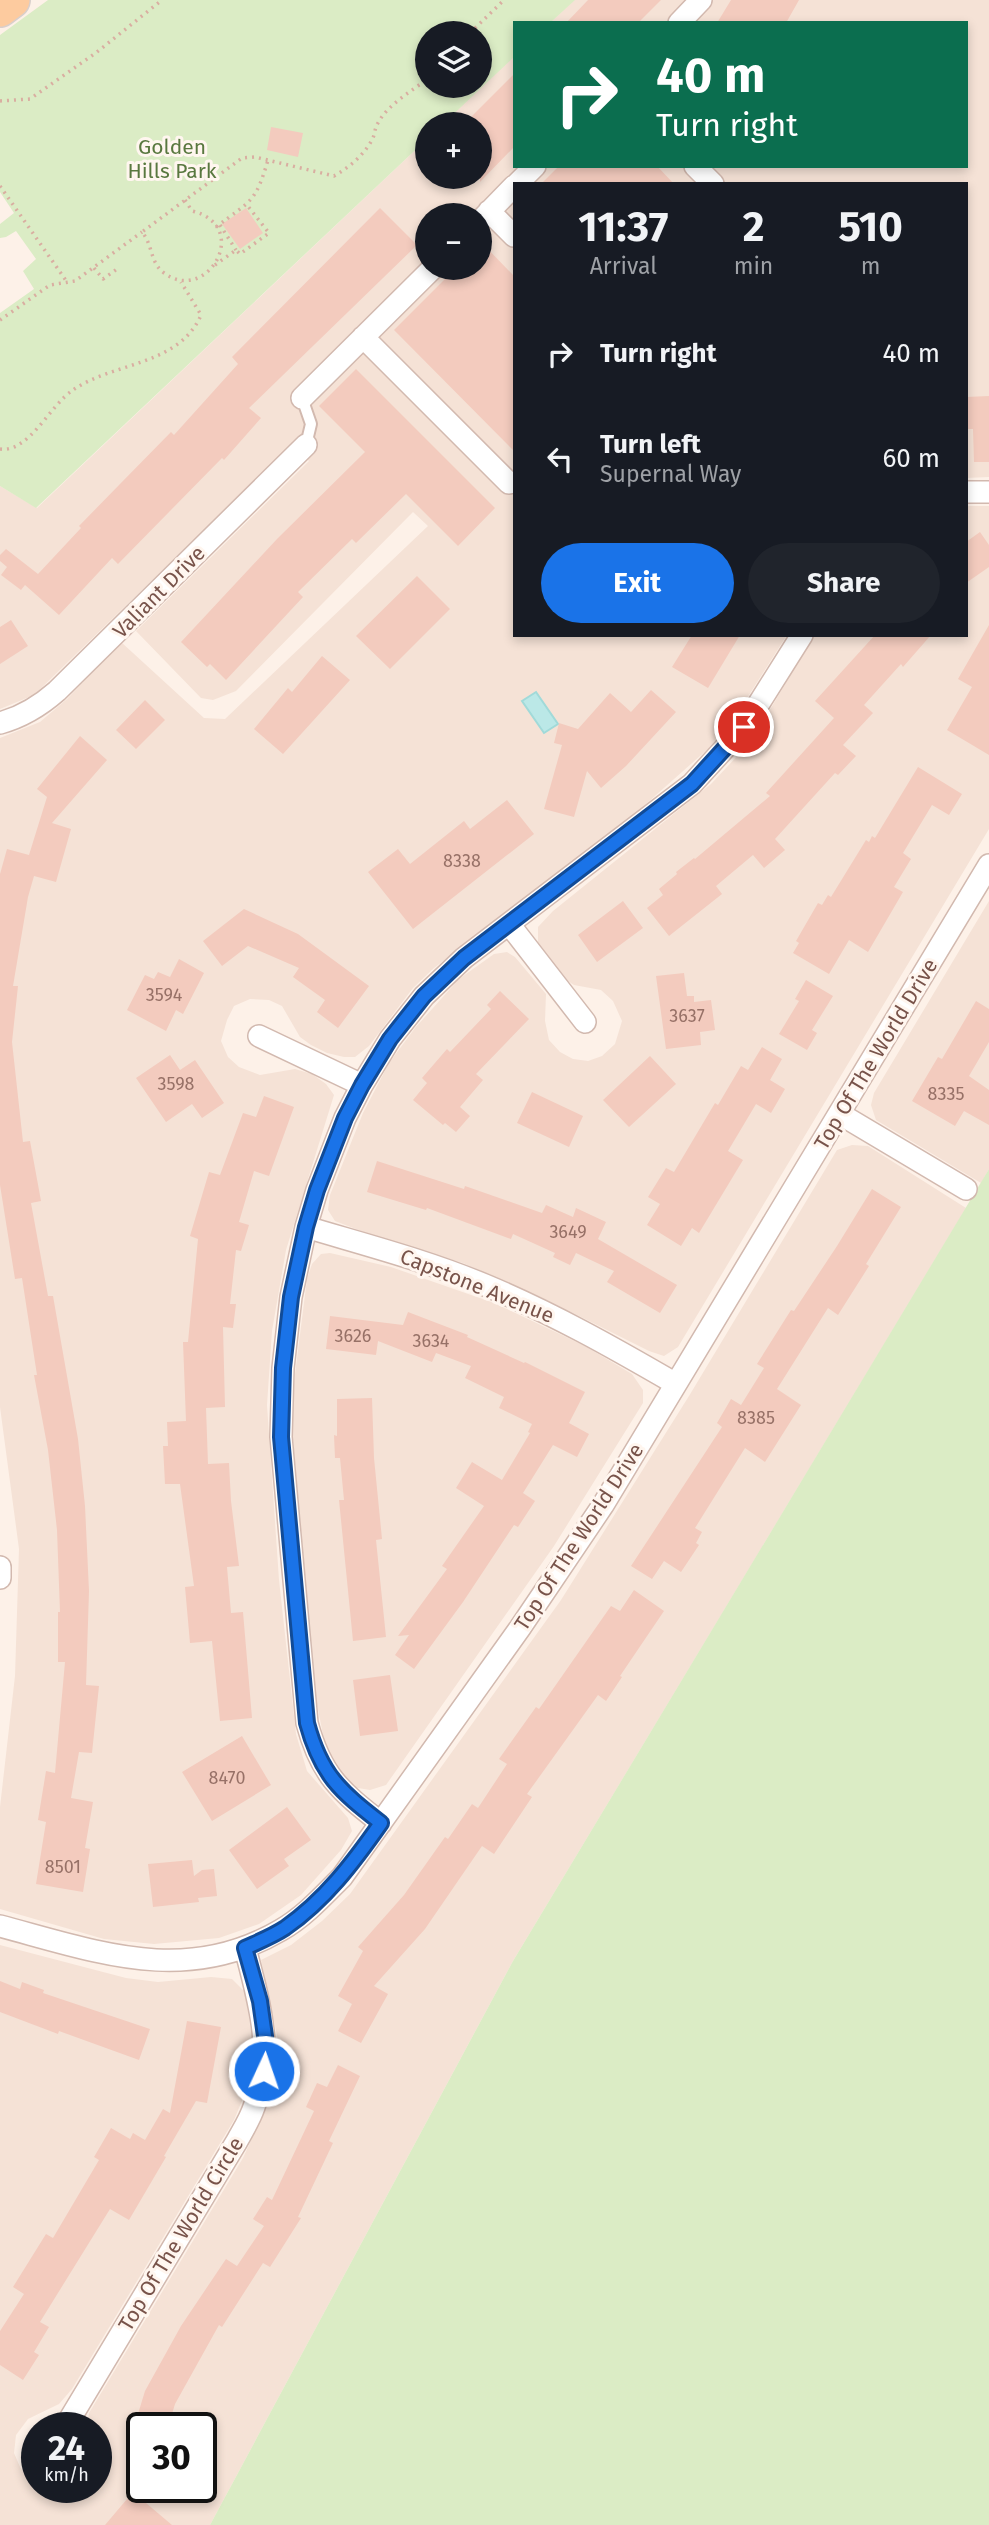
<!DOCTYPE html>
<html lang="en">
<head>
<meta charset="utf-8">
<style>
  body { margin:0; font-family:"Fira Sans",sans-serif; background:#20242c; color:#f1f3f6; height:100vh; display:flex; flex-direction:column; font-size:26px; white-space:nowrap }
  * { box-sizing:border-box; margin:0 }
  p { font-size:23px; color:#9ea1a6 }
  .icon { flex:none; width:38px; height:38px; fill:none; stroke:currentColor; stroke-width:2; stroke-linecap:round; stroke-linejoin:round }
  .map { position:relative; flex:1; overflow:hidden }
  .panel { position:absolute; left:513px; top:182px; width:455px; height:455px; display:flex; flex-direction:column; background:#171b24; border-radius:0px; box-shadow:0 4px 10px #0003 }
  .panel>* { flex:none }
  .banner { position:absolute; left:513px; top:21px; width:455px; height:147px; border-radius:0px; box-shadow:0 4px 10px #0003; background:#0b6e4f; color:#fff; overflow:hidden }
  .controls { position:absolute; left:415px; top:21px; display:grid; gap:14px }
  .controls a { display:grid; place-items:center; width:77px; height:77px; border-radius:50%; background:#171b24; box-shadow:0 4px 10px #0003; font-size:35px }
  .speed { position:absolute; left:21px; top:2412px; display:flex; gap:14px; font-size:35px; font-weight:700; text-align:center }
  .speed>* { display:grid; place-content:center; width:91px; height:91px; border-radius:50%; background:#171b24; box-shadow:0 4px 10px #0003; line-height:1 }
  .speed small { font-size:18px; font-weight:400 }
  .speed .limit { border:4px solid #111; border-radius:10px; background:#fff; color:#111 }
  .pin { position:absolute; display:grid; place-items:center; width:60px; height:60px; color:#fff; margin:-30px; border:4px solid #fff; border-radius:50%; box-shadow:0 2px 7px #0007 }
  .me { position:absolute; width:77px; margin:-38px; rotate:3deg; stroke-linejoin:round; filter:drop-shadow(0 0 5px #0008) }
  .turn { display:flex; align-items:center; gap:24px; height:147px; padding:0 28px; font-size:32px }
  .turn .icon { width:91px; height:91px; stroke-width:2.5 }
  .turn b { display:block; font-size:49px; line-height:60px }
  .eta { display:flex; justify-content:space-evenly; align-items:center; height:119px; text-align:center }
  .eta b { font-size:42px; font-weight:700; line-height:49px }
  .primary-button { display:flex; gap:14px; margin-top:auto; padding:14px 28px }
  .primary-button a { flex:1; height:80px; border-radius:42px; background:#1a73e8; color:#fff; font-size:28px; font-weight:700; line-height:80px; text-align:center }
  .primary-button a+a { background:#20242c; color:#f1f3f6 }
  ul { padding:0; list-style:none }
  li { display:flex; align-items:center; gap:21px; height:105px; padding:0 28px }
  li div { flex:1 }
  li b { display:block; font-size:26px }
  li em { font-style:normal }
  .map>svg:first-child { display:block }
  .residential { fill:#f5e2d6; fill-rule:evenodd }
  .green { fill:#dbecc5; fill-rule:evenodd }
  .water { fill:#bbe8e7; stroke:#a1dad9; stroke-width:2 }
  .building { fill:#f3cbbe }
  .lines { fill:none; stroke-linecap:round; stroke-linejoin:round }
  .lane-casing { stroke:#d2b9af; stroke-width:14 }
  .street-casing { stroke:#d2b9af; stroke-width:24 }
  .primary-casing { stroke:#d9cfcc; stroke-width:38 }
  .path { stroke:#d9aea1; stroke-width:3.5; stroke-dasharray:2 5; stroke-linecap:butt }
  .lane { stroke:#fff; stroke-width:10 }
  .street { stroke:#fff; stroke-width:21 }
  .primary { stroke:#fdcb9f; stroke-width:35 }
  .route-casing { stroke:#114b97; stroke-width:18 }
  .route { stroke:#1a73e8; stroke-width:12 }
  .labels { text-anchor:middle; stroke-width:6; stroke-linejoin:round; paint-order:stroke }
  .number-label { font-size:18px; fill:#977167 }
  .park-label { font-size:21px; fill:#59783f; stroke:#fff6ef }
  .street-label { font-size:21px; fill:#78534a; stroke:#fff6ef }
</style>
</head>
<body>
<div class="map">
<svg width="989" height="2525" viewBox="0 0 989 2525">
  <rect width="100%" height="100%" fill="#fdf1e8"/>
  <path class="residential" d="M 574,0 L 989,0 L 989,477 L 966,478 L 966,184 L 514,184 L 514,635 L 787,635 L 744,703 L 709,748 L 638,811 L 434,968 L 413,988 L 369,1046 L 355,1057 L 344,1057 L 327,1053 L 311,1045 L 300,1037 L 282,1006 L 269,1000 L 250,999 L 234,1006 L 227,1020 L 221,1041 L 228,1057 L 239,1067 L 260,1075 L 295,1069 L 312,1074 L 326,1084 L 334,1095 L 286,1250 L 272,1331 L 267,1405 L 279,1580 L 296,1734 L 307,1771 L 348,1818 L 352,1831 L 341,1850 L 301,1895 L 259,1924 L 219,1938 L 154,1944 L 104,1939 L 0,1909 L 0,1807 L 15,1676 L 19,1549 L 0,1407 L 0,738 L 40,722 L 67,699 L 121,642 L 204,718 L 225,719 L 428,526 L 413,512 L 236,691 L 213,700 L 201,698 L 136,631 L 309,461 L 292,444 L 34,695 L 0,709 L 0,486 L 37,508 L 427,139 L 427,177 L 480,177 L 480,124 L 442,124 L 514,56 L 514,166 L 966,166 L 966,23 L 550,23 ZM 427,215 L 480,215 L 480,268 L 427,268 Z
    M 966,506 L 989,506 L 989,829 L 678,1347 L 664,1356 L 649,1351 L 547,1300 L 463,1263 L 382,1239 L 335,1221 L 328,1210 L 330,1195 L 363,1113 L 389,1063 L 415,1028 L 459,979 L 494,954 L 507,952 L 515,957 L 546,994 L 545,1021 L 549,1040 L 560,1052 L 573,1059 L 588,1061 L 602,1056 L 615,1044 L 622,1021 L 613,1001 L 601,990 L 574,985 L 565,979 L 538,944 L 538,927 L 553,911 L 711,784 L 741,752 L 761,725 L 814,635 L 966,635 Z
    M 989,901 L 989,1169 L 981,1183 L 876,1120 L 871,1105 L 874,1093 Z
    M 852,1145 L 868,1146 L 966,1208 L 513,1961 L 210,2525 L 0,2525 L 0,1945 L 126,1978 L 158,1982 L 211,1977 L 232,1979 L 245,1992 L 253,2045 L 246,2091 L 234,2120 L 72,2389 L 59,2404 L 28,2419 L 16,2435 L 14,2453 L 20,2467 L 29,2480 L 37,2483 L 37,2487 L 96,2487 L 96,2427 L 87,2427 L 89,2413 L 243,2158 L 273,2092 L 279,2045 L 261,1960 L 291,1945 L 322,1921 L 350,1894 L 561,1600 L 689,1396 L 837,1150 ZM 142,2427 L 201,2427 L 201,2487 L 142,2487 Z
    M 330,1253 L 391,1267 L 494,1303 L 585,1346 L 632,1374 L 643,1390 L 643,1403 L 554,1546 L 386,1785 L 370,1790 L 352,1787 L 338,1771 L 325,1745 L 316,1699 L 292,1428 L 295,1374 L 307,1279 L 312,1264 L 321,1254 Z"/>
  <path class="green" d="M 48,0 L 575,0 L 550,23 L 514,23 L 514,57 L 443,124 L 427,124 L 427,139 L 36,508 L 0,486 L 0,313 L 34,289 L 23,271 L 36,259 L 16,231 L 6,237 L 0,238 L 0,224 L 14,213 L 0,192 L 0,35 ZM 427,33 L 480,33 L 480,86 L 427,86 Z
    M 989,1169 L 989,2525 L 210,2525 L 513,1961 Z"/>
  <path class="water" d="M 536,692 L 558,724 L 544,733 L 522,701 Z"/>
  <path class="building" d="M 588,0 L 661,0 L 638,23 L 566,23 Z
    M 731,0 L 799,0 L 786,23 L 717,23 Z
    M 514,74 L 514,147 L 480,182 L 480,124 L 464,124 Z
    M 271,127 L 303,133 L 298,157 L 267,150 Z
    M 559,166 L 657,166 L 674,184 L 541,184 Z
    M 246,208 L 263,233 L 240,249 L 222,224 Z
    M 380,208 L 417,245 L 249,408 L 261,418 L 224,460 L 222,458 L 118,564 L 112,558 L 59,615 L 25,585 L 21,590 L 1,575 L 7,567 L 0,561 L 0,555 L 6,549 L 38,574 L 81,528 L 79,526 L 120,484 L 171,432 L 174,435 L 238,364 L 232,357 Z
    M 480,241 L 514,276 L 514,451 L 394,330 L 456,268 L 480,268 Z
    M 356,369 L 495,508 L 458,546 L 406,494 L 356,543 L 352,539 L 298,592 L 303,597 L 226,680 L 210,664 L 207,667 L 181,642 L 277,539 L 365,452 L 319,406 Z
    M 989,396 L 989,462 L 974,462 L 973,429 L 966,429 L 966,397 Z
    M 980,532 L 989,545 L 989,567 L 966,583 L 966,542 Z
    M 417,576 L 450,609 L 390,669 L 356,636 Z
    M 11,620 L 28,646 L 0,664 L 0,627 Z
    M 989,625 L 989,755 L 947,730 L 972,687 L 958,679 Z
    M 692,635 L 740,635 L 708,688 L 672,667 Z
    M 875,635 L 931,635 L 903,667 L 901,664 L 864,705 L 873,713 L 843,745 L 856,756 L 838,775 L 835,773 L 775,839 L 785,850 L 764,868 L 753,855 L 716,886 L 722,894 L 669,936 L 647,908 L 663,895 L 659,889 L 677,874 L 676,872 L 694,858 L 695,859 L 770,796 L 766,793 L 834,718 L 815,701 Z
    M 322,656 L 350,680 L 283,754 L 254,729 L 288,688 L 292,692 Z
    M 651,690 L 676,712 L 626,766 L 601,788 L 587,771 L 574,817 L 544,809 L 562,745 L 554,743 L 559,723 L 578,729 L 610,693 L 631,712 Z
    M 145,700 L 165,720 L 136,749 L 116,730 Z
    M 80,736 L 107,760 L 52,823 L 71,829 L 56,882 L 34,876 L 28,897 L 13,986 L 18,986 L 12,1042 L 23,1142 L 30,1141 L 41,1201 L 31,1203 L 48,1296 L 53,1296 L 78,1439 L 85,1506 L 89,1591 L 86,1685 L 99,1686 L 92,1753 L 79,1752 L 71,1798 L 93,1802 L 85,1848 L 90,1849 L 83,1892 L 36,1884 L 46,1822 L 38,1820 L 46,1771 L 55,1773 L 65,1662 L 58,1662 L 58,1612 L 60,1612 L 57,1530 L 48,1450 L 34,1375 L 37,1375 L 22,1278 L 15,1279 L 0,1185 L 0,874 L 7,849 L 29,855 L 47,797 L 37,789 Z
    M 918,767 L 962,794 L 949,815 L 932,805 L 903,853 L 911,859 L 894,887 L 903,892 L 868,952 L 849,940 L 829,974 L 793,953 L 799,943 L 796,941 L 818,903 L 822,905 L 828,895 L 831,897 L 866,840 L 869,842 L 872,836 L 875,838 Z
    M 507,800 L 534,834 L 413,929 L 368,872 L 398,849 L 410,864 L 464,821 L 470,829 Z
    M 623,901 L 643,928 L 597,962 L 578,935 Z
    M 244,909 L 298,934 L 369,986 L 338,1028 L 317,1012 L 325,1000 L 293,977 L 299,968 L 248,946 L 222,966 L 203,941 Z
    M 179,959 L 204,973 L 183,1014 L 176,1010 L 166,1031 L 127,1010 L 145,975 L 154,979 L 158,972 L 170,977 Z
    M 684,973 L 687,996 L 694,996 L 694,1002 L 711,1000 L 715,1030 L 700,1032 L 701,1045 L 666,1049 L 656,976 Z
    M 806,980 L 833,996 L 812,1030 L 817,1033 L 807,1050 L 779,1034 L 799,1001 L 795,999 Z
    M 500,991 L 529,1019 L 476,1074 L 483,1080 L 460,1107 L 470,1116 L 456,1132 L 445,1123 L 443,1125 L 413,1100 L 427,1083 L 422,1078 L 447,1049 L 450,1052 L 491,1009 L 487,1005 Z
    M 976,1001 L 989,1009 L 989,1042 L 969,1076 L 989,1090 L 989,1125 L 964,1111 L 955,1126 L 912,1101 L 938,1057 L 942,1059 Z
    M 762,1047 L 782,1059 L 770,1080 L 785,1089 L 771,1113 L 756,1104 L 728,1151 L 743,1160 L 699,1233 L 692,1228 L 681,1246 L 647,1225 L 660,1204 L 648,1197 L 666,1168 L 674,1172 L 715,1103 L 718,1105 L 741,1066 L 748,1070 Z
    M 170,1055 L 180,1070 L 195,1060 L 224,1103 L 202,1118 L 192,1104 L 166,1122 L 136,1078 Z
    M 650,1056 L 676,1084 L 629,1127 L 603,1100 Z
    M 532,1092 L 583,1116 L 569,1147 L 517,1123 Z
    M 264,1096 L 294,1107 L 269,1176 L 254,1171 L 239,1222 L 249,1225 L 241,1251 L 236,1250 L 230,1304 L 236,1304 L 233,1328 L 223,1327 L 225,1407 L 206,1408 L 208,1464 L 229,1463 L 231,1501 L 239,1566 L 227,1567 L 231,1613 L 243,1612 L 252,1718 L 220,1721 L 212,1641 L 190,1643 L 185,1587 L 194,1586 L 180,1484 L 165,1484 L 163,1446 L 168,1446 L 167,1422 L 186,1421 L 183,1342 L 188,1342 L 198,1239 L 190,1236 L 209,1172 L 220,1175 L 243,1113 L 256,1117 Z
    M 377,1161 L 464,1189 L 465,1186 L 542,1213 L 546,1205 L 573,1217 L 576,1208 L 606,1222 L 598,1239 L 677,1285 L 660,1313 L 607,1282 L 614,1271 L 576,1253 L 570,1265 L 553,1257 L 555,1253 L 513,1234 L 511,1239 L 427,1208 L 426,1210 L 367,1192 Z
    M 872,1189 L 901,1207 L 866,1264 L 869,1266 L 838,1315 L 828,1308 L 777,1389 L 801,1405 L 765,1462 L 745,1448 L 695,1528 L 702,1532 L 696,1543 L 699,1545 L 681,1572 L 664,1561 L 652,1579 L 631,1566 L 722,1427 L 717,1423 L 731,1399 L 741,1405 L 764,1368 L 757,1364 L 791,1310 L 794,1311 L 837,1246 Z
    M 408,1312 L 468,1335 L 467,1337 L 524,1363 L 525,1362 L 585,1392 L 569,1423 L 589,1434 L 577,1457 L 553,1445 L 523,1493 L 535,1501 L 518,1527 L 514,1525 L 463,1602 L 414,1669 L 395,1655 L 409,1635 L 398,1636 L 447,1569 L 442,1566 L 484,1506 L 456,1488 L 472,1462 L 502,1480 L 530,1433 L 528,1432 L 532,1424 L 499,1408 L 504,1397 L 465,1378 L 471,1366 L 436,1353 L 432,1362 L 378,1341 L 376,1355 L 326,1349 L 330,1316 L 403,1325 Z
    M 372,1398 L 374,1458 L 382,1539 L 376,1540 L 386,1637 L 353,1641 L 339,1500 L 344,1500 L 340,1458 L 335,1458 L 334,1435 L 337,1436 L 337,1399 Z
    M 634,1590 L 664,1611 L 620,1676 L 622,1677 L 606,1701 L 598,1695 L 527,1794 L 532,1797 L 494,1854 L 482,1846 L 425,1929 L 374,1986 L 388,1994 L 361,2043 L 338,2031 L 352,2004 L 338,1996 L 363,1951 L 358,1947 L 404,1895 L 445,1837 L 448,1839 L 472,1804 L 478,1808 L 507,1764 L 499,1759 L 536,1707 L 539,1709 L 611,1606 L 620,1611 Z
    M 390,1675 L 398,1731 L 360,1736 L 353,1680 Z
    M 242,1736 L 271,1785 L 212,1821 L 182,1772 Z
    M 287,1807 L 311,1840 L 284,1859 L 289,1866 L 257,1889 L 229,1850 Z
    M 192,1860 L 194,1876 L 202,1870 L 214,1869 L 217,1896 L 198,1898 L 199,1902 L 153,1907 L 148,1864 Z
    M 0,1981 L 20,1989 L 22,1982 L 44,1990 L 43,1993 L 150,2029 L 139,2060 L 59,2031 L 58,2034 L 0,2012 Z
    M 187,2021 L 221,2027 L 207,2103 L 196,2101 L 164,2156 L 166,2157 L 129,2220 L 110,2209 L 40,2322 L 49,2327 L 34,2352 L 39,2355 L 23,2380 L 0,2365 L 0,2331 L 24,2294 L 13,2287 L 46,2234 L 53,2238 L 99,2160 L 94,2157 L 111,2128 L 130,2139 L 133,2133 L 145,2140 L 163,2109 L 170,2113 Z
    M 338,2065 L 360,2076 L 329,2141 L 333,2143 L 298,2217 L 301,2218 L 270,2267 L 263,2263 L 222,2327 L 219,2325 L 175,2404 L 168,2427 L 134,2427 L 145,2391 L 181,2326 L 226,2259 L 237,2266 L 264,2226 L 253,2219 L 267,2197 L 272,2200 L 314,2111 L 306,2107 L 317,2083 L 327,2087 Z
    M 133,2492 L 172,2525 L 105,2525 Z"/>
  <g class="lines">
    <defs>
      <path id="lane" d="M 302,398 L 311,424 L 306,445"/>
      <path id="street" d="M 679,23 L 701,0
        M 695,166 L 713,184
        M 517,184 L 535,166
        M 489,211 L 514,236
        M 480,221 L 514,186
        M 363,337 L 509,483
        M 302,398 L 433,268
        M 966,492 L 989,492
        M 0,723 C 22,717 40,706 57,691 L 306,445
        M 509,924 L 585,1022
        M 259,1036 L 362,1085
        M 840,1114 L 966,1189
        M 306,1227 C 366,1245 428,1261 485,1285 C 552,1313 614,1348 676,1384
        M 0,1567 L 0,1578
        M 381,1823 C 340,1791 321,1775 307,1723 L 281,1437 L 283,1368 L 291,1297 L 306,1227 L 317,1190 L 345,1118 L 362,1085 L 390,1039 L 424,996 L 464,958 L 692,784 L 744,727 L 802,635
        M 0,1926 C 98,1952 186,1986 281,1930 C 304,1917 323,1896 342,1877 L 520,1628 L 603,1505 L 989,865
        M 65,2427 L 237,2141 C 243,2130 250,2119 254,2107 C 275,2054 259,2001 245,1948"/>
      <path id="primary" d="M 0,9 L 12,0"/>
    </defs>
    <use href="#lane" class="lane-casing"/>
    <use href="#street" class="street-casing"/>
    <use href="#primary" class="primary-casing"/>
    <path class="path" d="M 470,33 L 504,0
      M 0,101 L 30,99 L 97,52 L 162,0
      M 0,186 L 67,282
      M 185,200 L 192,211 C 253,226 207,305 164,273 C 150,263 153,245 142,232 L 242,158 L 255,157 L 334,176 C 350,167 365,154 373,138 C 375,133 375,127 378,123 C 388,104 411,92 427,79
      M 220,225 L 236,250
      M 216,227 C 251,200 255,204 268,160
      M 215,265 L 236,250 L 240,254 L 269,233 L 247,205
      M 94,268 L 103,279 L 117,269
      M 0,320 L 50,285 L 75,281 L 142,232
      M 0,449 C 29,453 50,405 73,390 C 113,362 179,366 201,315 L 181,282"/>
    <use href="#lane" class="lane"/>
    <use href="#street" class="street"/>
    <use href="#primary" class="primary"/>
  </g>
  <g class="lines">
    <defs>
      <path id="route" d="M 264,2071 L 265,2036 L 260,2001 L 245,1948 C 258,1942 273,1936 285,1928 C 325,1900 353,1863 381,1823 C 340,1791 321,1775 307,1723 L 281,1437 L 283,1368 L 291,1297 L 306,1227 L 317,1190 L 345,1118 L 362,1085 L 390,1039 L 424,996 L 464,958 L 692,784 L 744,727"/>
    </defs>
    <use href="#route" class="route-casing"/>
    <use href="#route" class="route"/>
  </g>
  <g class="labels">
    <g class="number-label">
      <text x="462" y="867">8338</text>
      <text x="164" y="1001">3594</text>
      <text x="687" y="1022">3637</text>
      <text x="176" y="1090">3598</text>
      <text x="946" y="1100">8335</text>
      <text x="568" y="1238">3649</text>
      <text x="353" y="1342">3626</text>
      <text x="431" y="1347">3634</text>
      <text x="756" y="1424">8385</text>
      <text x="227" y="1784">8470</text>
      <text x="63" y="1873">8501</text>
    </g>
    <g class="park-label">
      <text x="172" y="154">Golden<tspan x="172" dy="24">Hills Park</tspan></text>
    </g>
    <g class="street-label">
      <text transform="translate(159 592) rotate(-45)" y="7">Valiant Drive</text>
      <text transform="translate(876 1054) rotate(-59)" y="7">Top Of The World Drive</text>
      <text transform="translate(477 1286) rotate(22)" y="7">Capstone Avenue</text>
      <text transform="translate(579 1537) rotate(-57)" y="7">Top Of The World Drive</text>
      <text transform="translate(181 2234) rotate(-59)" y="7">Top Of The World Circle</text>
    </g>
  </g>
</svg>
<div class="controls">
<a><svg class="icon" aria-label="layers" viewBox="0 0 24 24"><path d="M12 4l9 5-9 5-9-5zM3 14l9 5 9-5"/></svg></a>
<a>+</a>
<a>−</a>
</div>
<div class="speed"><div>24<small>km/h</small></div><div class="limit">30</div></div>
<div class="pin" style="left:744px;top:727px;background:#d93025"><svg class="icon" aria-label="arrive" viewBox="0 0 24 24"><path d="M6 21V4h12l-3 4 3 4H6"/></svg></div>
<svg class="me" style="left:264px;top:2071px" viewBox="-20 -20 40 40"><circle r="17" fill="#1a73e8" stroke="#fff" stroke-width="3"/><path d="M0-11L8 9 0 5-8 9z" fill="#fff"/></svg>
<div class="banner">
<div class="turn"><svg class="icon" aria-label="right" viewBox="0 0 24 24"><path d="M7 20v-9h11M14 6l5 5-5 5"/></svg><div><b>40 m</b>Turn right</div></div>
</div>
<section class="panel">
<div class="eta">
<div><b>11:37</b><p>Arrival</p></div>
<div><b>2</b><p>min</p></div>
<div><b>510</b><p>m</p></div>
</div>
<ul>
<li><svg class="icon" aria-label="right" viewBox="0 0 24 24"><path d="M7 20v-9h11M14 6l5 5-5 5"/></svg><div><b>Turn right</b></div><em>40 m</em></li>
<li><svg class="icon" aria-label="left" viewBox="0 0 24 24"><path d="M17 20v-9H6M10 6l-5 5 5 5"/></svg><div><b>Turn left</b><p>Supernal Way</p></div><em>60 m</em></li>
</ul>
<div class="primary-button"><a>Exit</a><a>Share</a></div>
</section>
</div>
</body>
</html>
